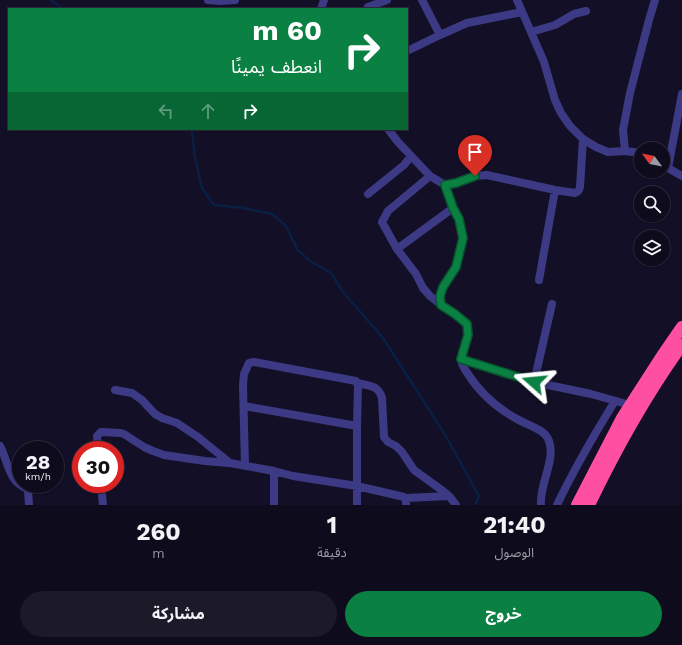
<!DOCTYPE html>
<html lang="ar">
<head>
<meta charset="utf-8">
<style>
  body { margin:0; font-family:"Work Sans","Noto Sans Arabic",sans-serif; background:#1c1929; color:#f1f3f6; direction:rtl; height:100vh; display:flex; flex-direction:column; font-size:15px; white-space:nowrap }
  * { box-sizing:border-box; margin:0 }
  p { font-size:13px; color:#9b9ba3 }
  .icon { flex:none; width:22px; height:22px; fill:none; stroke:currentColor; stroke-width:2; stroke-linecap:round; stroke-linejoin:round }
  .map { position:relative; height:505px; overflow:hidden; direction:ltr }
  .drawer { display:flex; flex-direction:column; background:#0e0b1c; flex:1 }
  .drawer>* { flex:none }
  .banner { position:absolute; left:8px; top:8px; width:400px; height:122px; border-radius:0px; box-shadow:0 1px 3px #0004,0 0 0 1px #2e2b3b; direction:rtl; background:#0b8043; color:#fff; overflow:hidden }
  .needle { width:26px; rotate:302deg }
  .fabs { position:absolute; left:634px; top:142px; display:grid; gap:8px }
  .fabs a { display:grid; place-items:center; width:36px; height:36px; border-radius:50%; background:#0e0b1c; box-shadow:0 1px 3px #0004,0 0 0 1px #2e2b3b; font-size:20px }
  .speed { position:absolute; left:12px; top:441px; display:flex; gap:8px; font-size:20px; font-weight:700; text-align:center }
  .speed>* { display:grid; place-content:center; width:52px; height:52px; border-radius:50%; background:#0e0b1c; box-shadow:0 1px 3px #0004,0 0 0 1px #2e2b3b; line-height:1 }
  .speed small { font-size:10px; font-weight:400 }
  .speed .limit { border:6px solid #d22; background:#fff; color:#111 }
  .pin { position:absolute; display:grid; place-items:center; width:34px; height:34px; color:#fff; margin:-41px -17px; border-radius:50% 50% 50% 0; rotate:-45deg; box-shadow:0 0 4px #0007 }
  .pin .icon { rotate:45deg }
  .me { position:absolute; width:44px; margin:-22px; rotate:288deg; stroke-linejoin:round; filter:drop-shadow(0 0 3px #0008) }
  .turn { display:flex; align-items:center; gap:14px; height:84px; padding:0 20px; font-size:18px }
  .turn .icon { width:52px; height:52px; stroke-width:2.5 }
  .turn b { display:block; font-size:28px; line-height:34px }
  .lanes { display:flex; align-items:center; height:38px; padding:0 20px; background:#0003; justify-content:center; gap:20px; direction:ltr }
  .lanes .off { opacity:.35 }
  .eta { display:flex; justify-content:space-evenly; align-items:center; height:68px; text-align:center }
  .eta b { font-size:24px; font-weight:700; line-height:28px }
  .action { display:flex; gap:8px; margin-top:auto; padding:8px 20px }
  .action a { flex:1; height:46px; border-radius:24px; background:#0b8043; color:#fff; font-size:16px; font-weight:700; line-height:46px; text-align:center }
  .action a+a { background:#1c1929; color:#f1f3f6 }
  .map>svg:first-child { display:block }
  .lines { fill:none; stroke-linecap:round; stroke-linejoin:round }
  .stream { stroke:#0a1f44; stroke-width:2.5 }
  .street { stroke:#3d3a85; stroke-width:8 }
  .highway { stroke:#ff4fa3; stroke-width:12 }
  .route-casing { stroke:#07532c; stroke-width:10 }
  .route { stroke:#0b8043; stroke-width:7 }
</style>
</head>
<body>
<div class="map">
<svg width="682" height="505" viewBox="0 0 682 505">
  <rect width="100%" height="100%" fill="#130f26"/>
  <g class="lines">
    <path class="stream" d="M 51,0 L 63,9
      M 190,129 L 192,132 L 195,157 L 202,188 L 214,205 L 243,208 L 272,214 L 286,226 L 297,249 L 310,261 L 331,273 L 343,292 L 383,338 L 444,433 L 479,496 L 475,505"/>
    <path class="street" d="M 208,0 L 220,1 L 235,0
      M 422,0 L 440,35
      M 517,0 L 544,62 L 555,100 L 561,113 L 570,126 L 583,139 L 596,147 L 608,152 L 625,151 L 641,153
      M 368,7 L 387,0
      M 321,9 L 324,0
      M 531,32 L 555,25 L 574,14 L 586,11
      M 407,51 L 440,35 L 467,23 L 522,12
      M 682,94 L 668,168 L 682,176
      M 388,129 L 398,142 L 430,176 L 445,185
      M 625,151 L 623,130 L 630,93 L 649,20 L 655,0
      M 430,176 L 388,211 L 382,222 L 397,249 L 416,274 L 423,288 L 430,296 L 441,305
      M 368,194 L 404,165 L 411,156
      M 397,249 L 453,208
      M 539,280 L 555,190
      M 461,359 L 534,382 L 591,394 L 630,405
      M 534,382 L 552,304
      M 357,383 C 370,386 378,385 382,398 L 384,437 L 388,442 L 396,446 L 402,452 L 414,470 L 443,491 L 450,497 L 456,505
      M 115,390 L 132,393 L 142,400 L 155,414 L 162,418 L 177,423 L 198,437 L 230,463 L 274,471 L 274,505
      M 244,406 L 357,426 L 357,505
      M 0,446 C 6,457 7,470 15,480 C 18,484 24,487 28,490
      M 98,450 L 97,436 L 101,432 L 121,433 L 124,434 L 144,447 L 153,451 L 164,455 L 205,461 L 229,463
      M 245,466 L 243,385 L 244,374 L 249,363 L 254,362 L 356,381 L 358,385 L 357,426
      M 274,471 L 293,476 L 357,486 L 404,497 L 406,498 L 406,505
      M 101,484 L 103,505
      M 406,498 L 448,496
      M 29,505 L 28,490 L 39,484
      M 541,505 C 539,485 556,460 549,441 C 545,429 527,425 517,419 C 497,408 480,393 468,374 C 465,370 462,365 461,360 C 461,353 466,344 468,336 C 468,332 467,328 467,324 L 455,314 L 441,305 L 440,296 L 443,287 L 456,267 L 463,238 L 459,219 L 453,208 L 445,185 L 456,183 L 475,176 L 487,175 L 555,190 L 575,193 C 578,192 579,191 580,187 L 583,139
      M 557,505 C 574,469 594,435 615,401"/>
    <path class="highway" d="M 577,505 L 622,418 L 662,356 L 682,327
      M 589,505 C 616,449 646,395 682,345"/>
  </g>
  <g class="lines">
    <defs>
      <path id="route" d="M 475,176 L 456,183 L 445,185 L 453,208 L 459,219 L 463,238 L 456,267 L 443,287 L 440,296 L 441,305 L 455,314 L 467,324 L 468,335 L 461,359 L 534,382"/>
    </defs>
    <use href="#route" class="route-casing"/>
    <use href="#route" class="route"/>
  </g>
</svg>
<div class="fabs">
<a><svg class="needle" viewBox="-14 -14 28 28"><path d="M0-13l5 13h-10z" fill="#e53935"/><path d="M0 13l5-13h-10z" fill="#9b9ba3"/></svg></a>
<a><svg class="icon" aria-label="search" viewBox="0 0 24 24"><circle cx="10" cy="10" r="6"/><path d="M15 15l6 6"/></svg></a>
<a><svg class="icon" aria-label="layers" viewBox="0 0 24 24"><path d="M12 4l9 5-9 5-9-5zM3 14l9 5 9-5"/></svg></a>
</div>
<div class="speed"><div>28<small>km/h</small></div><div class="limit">30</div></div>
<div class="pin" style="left:475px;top:176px;background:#d93025"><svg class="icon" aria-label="arrive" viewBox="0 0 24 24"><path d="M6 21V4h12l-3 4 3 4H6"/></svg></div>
<svg class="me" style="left:534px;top:382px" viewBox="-20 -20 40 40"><path d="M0-17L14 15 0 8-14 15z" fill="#0b8043" stroke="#fff" stroke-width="4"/></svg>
<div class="banner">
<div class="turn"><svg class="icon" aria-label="right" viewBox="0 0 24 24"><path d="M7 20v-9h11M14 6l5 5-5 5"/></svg><div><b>60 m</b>انعطف يمينًا</div></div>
<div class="lanes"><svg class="icon off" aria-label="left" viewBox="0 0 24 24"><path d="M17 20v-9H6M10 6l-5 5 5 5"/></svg><svg class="icon off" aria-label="ahead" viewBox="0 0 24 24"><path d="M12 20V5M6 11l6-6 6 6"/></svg><svg class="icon" aria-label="right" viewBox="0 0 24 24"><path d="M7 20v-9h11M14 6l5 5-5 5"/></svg></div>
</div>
</div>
<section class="drawer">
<div class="eta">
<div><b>21:40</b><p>الوصول</p></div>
<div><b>1</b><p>دقيقة</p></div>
<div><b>260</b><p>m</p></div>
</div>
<div class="action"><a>خروج</a><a>مشاركة</a></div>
</section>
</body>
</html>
